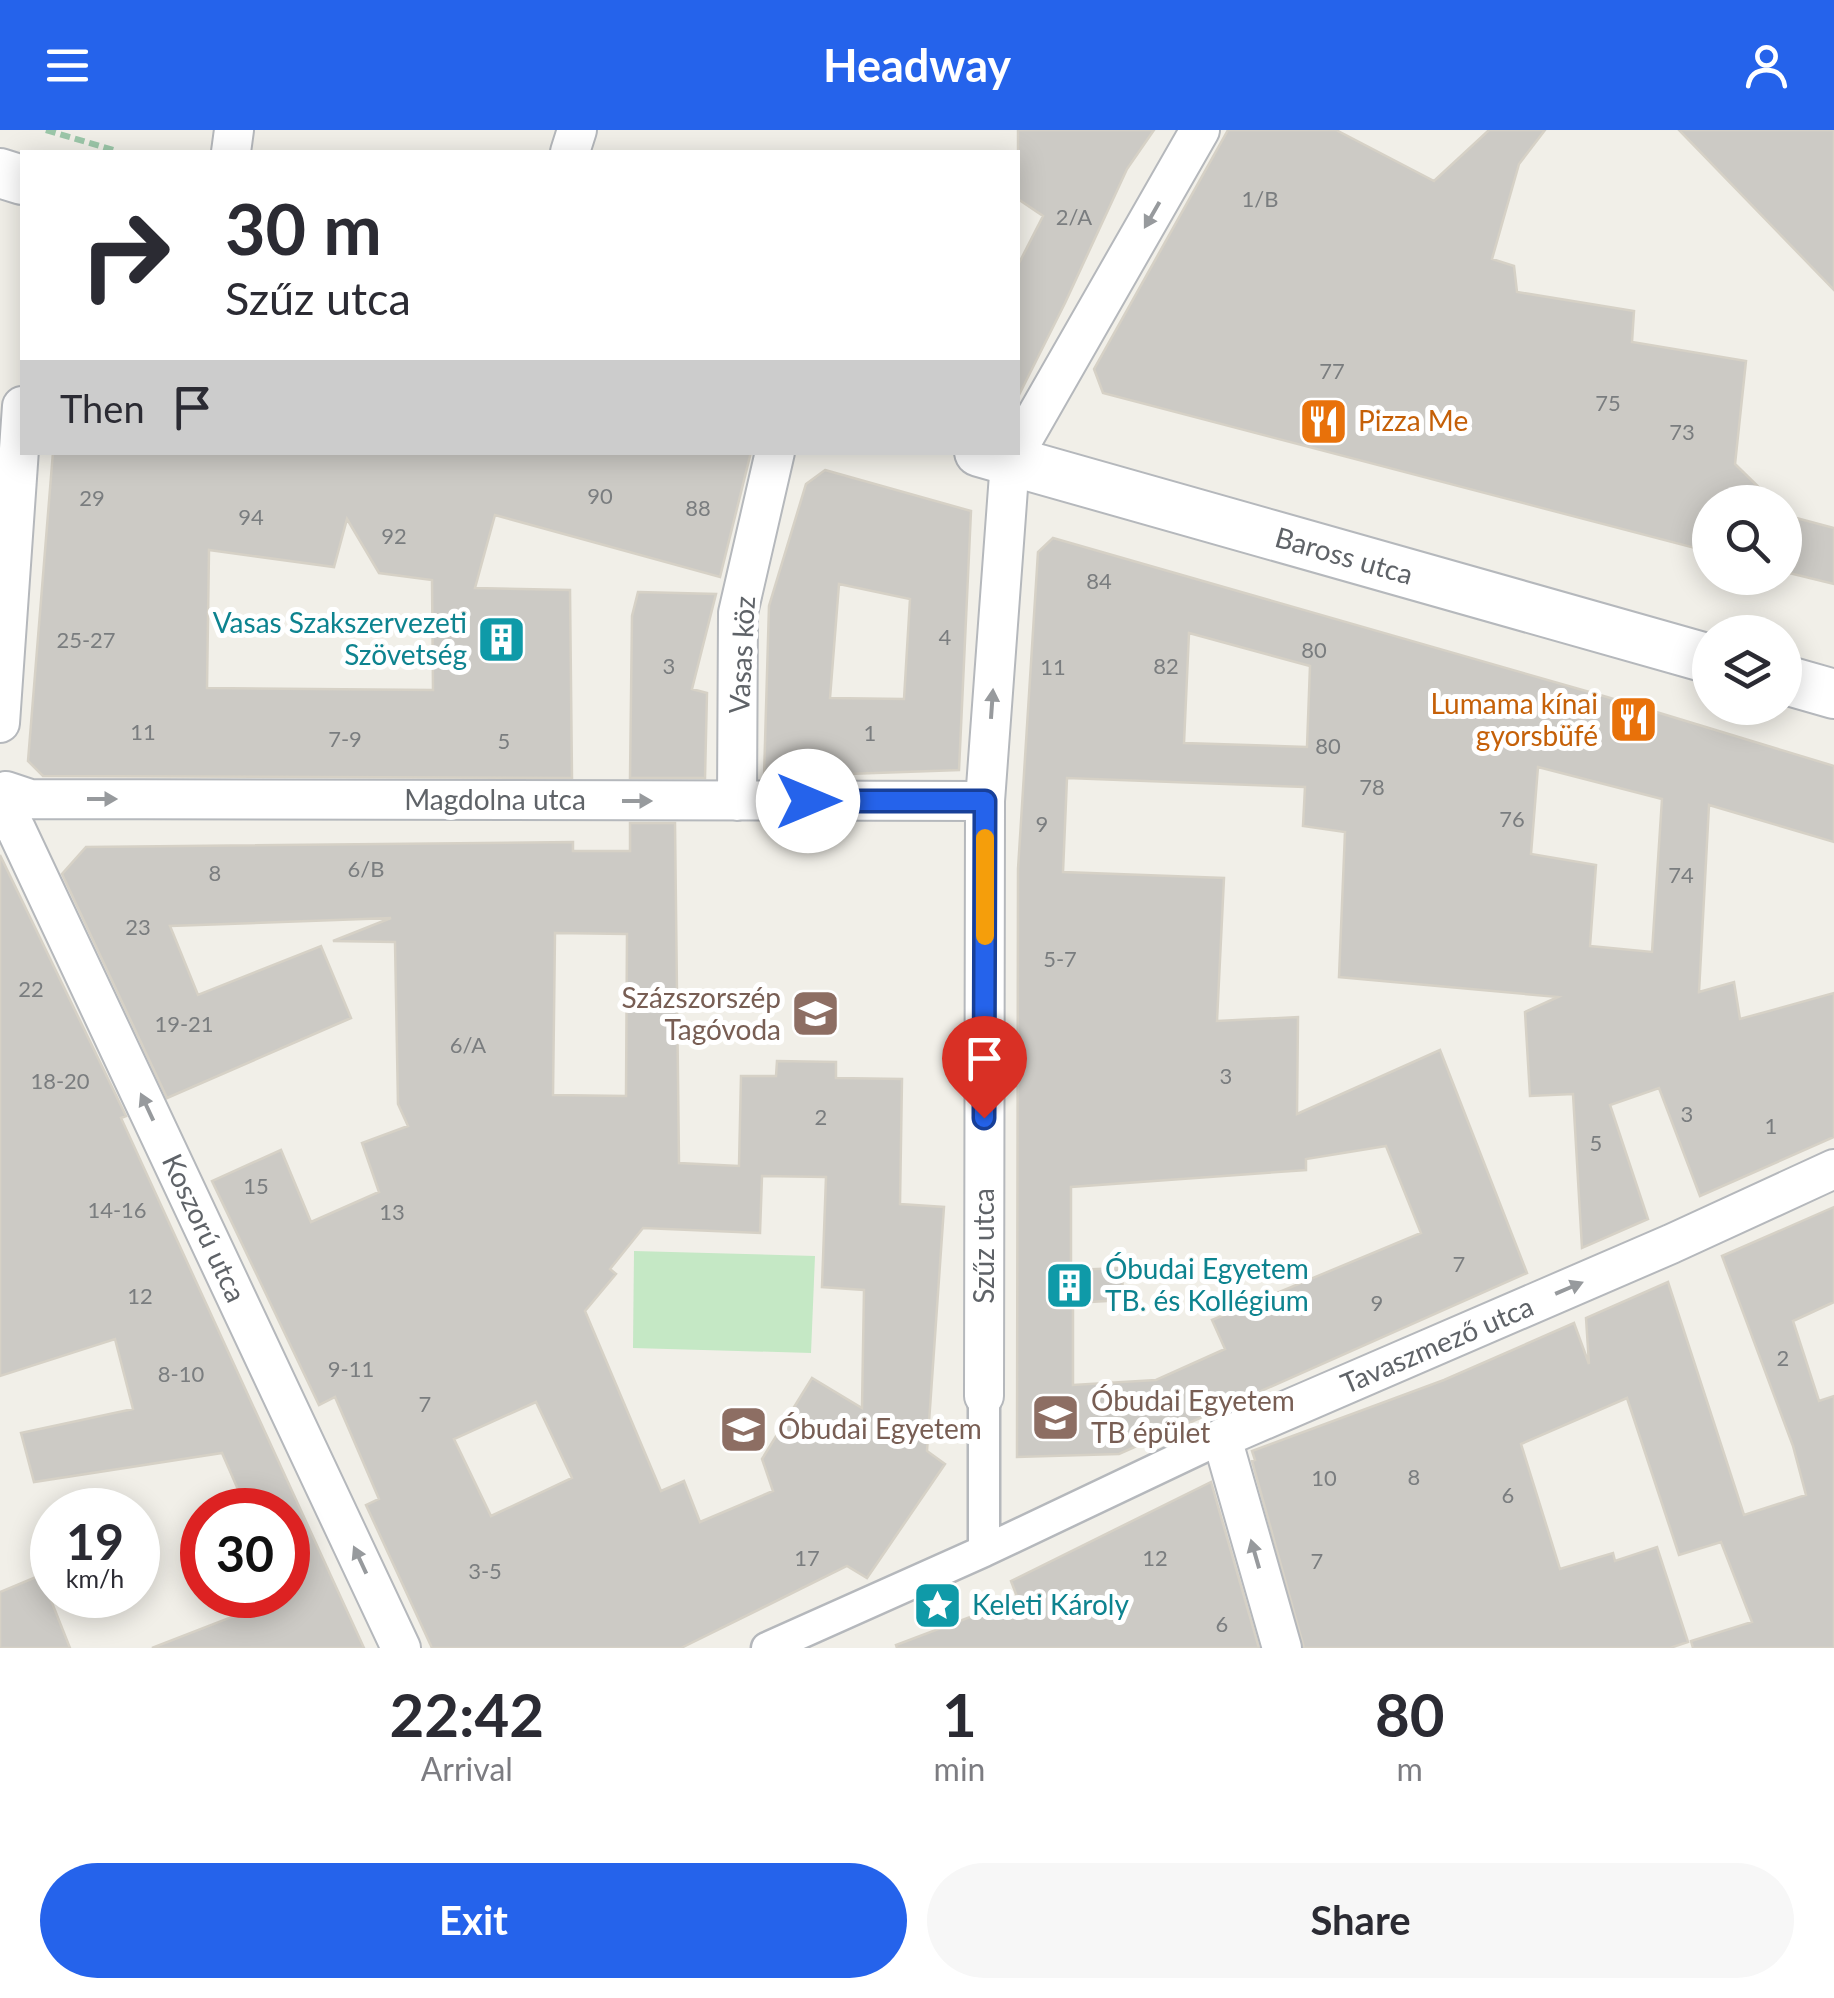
<!DOCTYPE html>
<html lang="en">
<head>
<meta charset="utf-8">
<style>
  body { margin:0; font-family:Lato,sans-serif; background:#f7f7f7; color:#2b2b33; height:100vh; display:flex; flex-direction:column; font-size:38px; white-space:nowrap }
  * { box-sizing:border-box; margin:0 }
  p { font-size:32px; color:#7c7c81 }
  .icon { flex:none; width:55px; height:55px; fill:none; stroke:currentColor; stroke-width:2; stroke-linecap:round; stroke-linejoin:round }
  .map { position:relative; height:1518px; overflow:hidden }
  .drawer { display:flex; flex-direction:column; background:#fff; flex:1 }
  .drawer>* { flex:none }
  .top-card { position:absolute; left:20px; top:20px; width:1000px; height:305px; border-radius:0px; box-shadow:0 5px 25px #0003; background:#fff; color:#2b2b33; overflow:hidden }
  .buttons { position:absolute; left:1692px; top:355px; display:grid; gap:20px }
  .buttons a { display:grid; place-items:center; width:110px; height:110px; border-radius:50%; background:#fff; box-shadow:0 5px 25px #0003; font-size:50px }
  .speed { position:absolute; left:30px; top:1358px; display:flex; gap:20px; font-size:50px; font-weight:700; text-align:center }
  .speed>* { display:grid; place-content:center; width:130px; height:130px; border-radius:50%; background:#fff; box-shadow:0 5px 25px #0003; line-height:1 }
  .speed small { font-size:25px; font-weight:400 }
  .speed .limit { border:15px solid #d22; background:#fff; color:#111 }
  .pin { position:absolute; display:grid; place-items:center; width:85px; height:85px; color:#fff; margin:-102px -42px; border-radius:50% 50% 50% 0; rotate:-45deg; box-shadow:0 0 10px #0007 }
  .pin .icon { rotate:45deg }
  .me { position:absolute; width:110px; margin:-55px; rotate:90deg; stroke-linejoin:round; filter:drop-shadow(0 0 8px #0008) }
  .turn { display:flex; align-items:center; gap:35px; height:210px; padding:0 40px; font-size:45px }
  .turn .icon { width:130px; height:130px; stroke-width:2.5 }
  .turn b { display:block; font-size:70px; line-height:85px }
  .then { display:flex; align-items:center; height:95px; padding:0 40px; background:#0003; gap:20px; font-size:38px }
  .eta { display:flex; justify-content:space-evenly; align-items:center; height:170px; text-align:center }
  .eta b { font-size:60px; font-weight:700; line-height:70px }
  .cta { display:flex; gap:20px; margin-top:auto; padding:20px 40px }
  .cta a { flex:1; height:115px; border-radius:60px; background:#2563eb; color:#fff; font-size:40px; font-weight:700; line-height:115px; text-align:center }
  .cta a+a { background:#f7f7f7; color:#2b2b33 }
  header { display:flex; justify-content:space-between; align-items:center; height:130px; padding:0 40px; background:#2563eb; color:#fff; font-size:45px; font-weight:700 }
  .map>svg:first-child { display:block }
  .green { fill:#c5e8c5 }
  .building { fill:#cccac5; stroke:#d6d1c6; stroke-width:2.5; fill-rule:evenodd }
  .lines { fill:none; stroke-linecap:round; stroke-linejoin:round }
  .pedestrian-casing { stroke:#b5b8bc; stroke-width:35 }
  .minor-casing { stroke:#b5b8bc; stroke-width:42 }
  .tertiary-casing { stroke:#b5b8bc; stroke-width:52 }
  .path { stroke:#9cc7a9; stroke-width:6; stroke-dasharray:10 5; stroke-linecap:butt }
  .pedestrian { stroke:#fff; stroke-width:30 }
  .minor { stroke:#fff; stroke-width:38 }
  .tertiary { stroke:#fff; stroke-width:48 }
  .oneway { fill:#979a9d }
  .route-casing { stroke:#184099; stroke-width:25 }
  .route { stroke:#2563eb; stroke-width:18 }
  .slow { stroke:#f59e0b; stroke-width:18 }
  .labels { text-anchor:middle; stroke-width:10; stroke-linejoin:round; paint-order:stroke }
  .number-label { font-size:22px; fill:#7a7d7f }
  .food-label { font-size:28px; fill:#c56008; stroke:#fff; text-anchor:start }
  .street-label { font-size:28px; fill:#5f6368; stroke:#fff }
  .culture-label { font-size:28px; fill:#0d838f; stroke:#fff; text-anchor:start }
  .education-label { font-size:28px; fill:#785e54; stroke:#fff; text-anchor:start }
</style>
</head>
<body>
<header><svg class="icon" aria-label="menu" viewBox="0 0 24 24"><path d="M4 6h16M4 12h16M4 18h16"/></svg>Headway<svg class="icon" aria-label="person" viewBox="0 0 24 24"><circle cx="12" cy="8" r="4"/><path d="M4 21q1-7 8-7t8 7"/></svg></header>
<div class="map">
<svg width="1834" height="1518" viewBox="0 0 1834 1518">
  <rect width="100%" height="100%" fill="#f1efe8"/>
  <path class="green" d="M 634,1121 L 815,1126 L 811,1223 L 633,1218 Z"/>
  <path class="building" d="M 1018,0 L 1154,0 L 1127,39 L 1065,173 L 1018,267 L 1018,135 L 1043,86 L 1018,69 Z
    M 1228,0 L 1336,0 L 1434,51 L 1489,0 L 1545,0 L 1519,34 L 1492,129 L 1514,136 L 1517,162 L 1634,181 L 1632,212 L 1746,231 L 1735,334 L 1774,372 L 1710,372 L 1710,422 L 1103,263 L 1094,239 Z
    M 1679,0 L 1834,0 L 1834,160 Z
    M 53,322 L 751,322 L 720,447 L 495,385 L 475,458 L 570,460 L 572,648 L 43,646 L 28,631 ZM 347,389 L 379,443 L 432,450 L 433,560 L 207,558 L 209,420 L 334,437 Z
    M 825,340 L 971,381 L 959,640 L 764,647 L 769,476 L 806,354 ZM 839,454 L 910,469 L 904,569 L 830,568 Z
    M 1785,385 L 1834,398 L 1834,454 L 1785,442 Z
    M 1053,408 L 1607,567 L 1834,636 L 1834,712 L 1709,675 L 1699,862 L 1734,852 L 1740,889 L 1834,863 L 1834,1007 L 1700,1066 L 1659,958 L 1610,975 L 1648,1089 L 1582,1118 L 1573,964 L 1530,966 L 1525,882 L 1558,867 L 1339,847 L 1345,702 L 1303,696 L 1305,657 L 1067,648 L 1063,742 L 1224,748 L 1217,891 L 1298,887 L 1297,984 L 1440,920 L 1527,1143 L 1119,1324 L 1017,1327 L 1018,739 L 1038,422 ZM 1189,503 L 1310,536 L 1307,617 L 1184,613 ZM 1538,637 L 1662,669 L 1652,822 L 1590,816 L 1596,735 L 1531,724 ZM 1386,1016 L 1421,1103 L 1212,1190 L 1225,1219 L 1156,1250 L 1073,1255 L 1073,1173 L 1123,1170 L 1122,1138 L 1071,1140 L 1071,1057 L 1306,1040 L 1306,1029 Z
    M 638,462 L 716,464 L 692,559 L 707,563 L 705,648 L 630,648 L 632,486 Z
    M 630,693 L 675,693 L 679,1033 L 739,1036 L 741,946 L 776,946 L 777,931 L 836,932 L 836,948 L 902,949 L 900,1074 L 944,1077 L 927,1321 L 945,1334 L 867,1448 L 847,1436 L 681,1518 L 432,1518 L 366,1375 L 379,1369 L 335,1267 L 319,1275 L 212,1051 L 281,1020 L 311,1092 L 379,1062 L 362,1013 L 408,996 L 398,974 L 395,812 L 333,811 L 391,788 L 170,796 L 198,865 L 321,816 L 351,888 L 167,968 L 62,744 L 86,717 L 573,712 L 573,721 L 630,721 ZM 555,803 L 627,804 L 626,966 L 553,965 ZM 762,1046 L 826,1047 L 822,1157 L 864,1160 L 862,1278 L 812,1248 L 762,1329 L 773,1361 L 700,1392 L 684,1351 L 661,1361 L 585,1181 L 616,1144 L 610,1139 L 643,1098 L 760,1103 ZM 536,1272 L 572,1348 L 491,1386 L 454,1309 Z
    M 0,725 L 126,986 L 121,988 L 364,1518 L 152,1518 L 288,1465 L 288,1380 L 247,1380 L 222,1323 L 34,1352 L 21,1303 L 133,1279 L 115,1209 L 0,1246 Z
    M 1834,1077 L 1834,1172 L 1793,1191 L 1819,1271 L 1834,1266 L 1834,1518 L 1693,1518 L 1691,1511 L 1752,1492 L 1721,1412 L 1679,1425 L 1627,1268 L 1521,1314 L 1560,1439 L 1613,1423 L 1615,1431 L 1657,1417 L 1688,1512 L 1670,1518 L 1304,1518 L 1252,1331 L 1255,1330 L 1252,1321 L 1444,1250 L 1574,1193 L 1589,1234 L 1586,1188 L 1668,1152 L 1744,1385 L 1806,1365 L 1793,1316 L 1722,1126 Z
    M 1211,1352 L 1259,1518 L 897,1518 L 896,1515 L 1018,1469 L 1011,1451 Z
    M 41,1445 L 70,1518 L 0,1518 L 0,1462 Z"/>
  <g class="lines">
    <defs>
      <path id="pedestrian" d="M 984,1421 L 984,1266
        M 767,1518 L 984,1421 L 1222,1308"/>
      <path id="minor" d="M 231,22 L 234,0
        M 570,22 L 577,0
        M 1018,318 L 1200,0
        M 0,593 L 22,276
        M 6,661 L 30,669 L 985,671
        M 737,671 L 738,483 L 775,322
        M 0,683 L 16,699 L 401,1518
        M 984,1266 L 985,671 L 1010,331 L 1015,322
        M 1282,1518 L 1222,1308 L 1671,1114 L 1834,1039"/>
      <path id="tertiary" d="M 0,43 L 22,50
        M 979,322 L 1710,529
        M 1785,550 L 1834,564"/>
    </defs>
    <use href="#pedestrian" class="pedestrian-casing"/>
    <use href="#minor" class="minor-casing"/>
    <use href="#tertiary" class="tertiary-casing"/>
    <path class="path" d="M 46,0 L 117,21"/>
    <use href="#pedestrian" class="pedestrian"/>
    <use href="#minor" class="minor"/>
    <use href="#tertiary" class="tertiary"/>
  </g>
  <defs><path id="oneway-solid" d="M-6-.8H1V-3.2L6.5 0L1 3.2V.8H-6Z" transform="scale(2.5)"/></defs>
  <g class="oneway">
    <use href="#oneway-solid" transform="translate(1152 85) rotate(120)"/>
    <use href="#oneway-solid" transform="translate(992 574) rotate(-86)"/>
    <use href="#oneway-solid" transform="translate(102 669)"/>
    <use href="#oneway-solid" transform="translate(637 671)"/>
    <use href="#oneway-solid" transform="translate(147 977) rotate(-115)"/>
    <use href="#oneway-solid" transform="translate(1569 1158) rotate(-23)"/>
    <use href="#oneway-solid" transform="translate(1255 1424) rotate(-106)"/>
    <use href="#oneway-solid" transform="translate(360 1430) rotate(-115)"/>
  </g>
  <g class="lines">
    <defs>
      <path id="route" d="M 808,671 L 985,671 L 984,988"/>
    </defs>
    <use href="#route" class="route-casing"/>
    <use href="#route" class="route"/>
    <path class="slow" d="M 985,806 L 985,708"/>
  </g>
  <defs>
    <symbol id="restaurant-square" viewBox="-11 -11 22 22"><rect x="-9" y="-9" width="18" height="18" rx="4" fill="#e8710a" stroke="#fff"/><path d="M-5-6h1v4h1v-4h1v4h1v-4h1v5L-1.5 .5V6h-2V.5L-5-1ZM5-6V6H3V1.5H1.5Q1.5-4 5-6Z" fill="#fff"/></symbol>
    <symbol id="building-square" viewBox="-11 -11 22 22"><rect x="-9" y="-9" width="18" height="18" rx="4" fill="#0f9aa8" stroke="#fff"/><path d="M-4-6H4V6H1V3H-1V6H-4ZM-2.5-4.3h1.7v1.8h-1.7ZM.8-4.3h1.7v1.8H.8ZM-2.5-1h1.7V.8h-1.7ZM.8-1h1.7V.8H.8Z" fill="#fff"/></symbol>
    <symbol id="school-square" viewBox="-11 -11 22 22"><rect x="-9" y="-9" width="18" height="18" rx="4" fill="#8d6e63" stroke="#fff"/><path d="M0-5L7-2L0 1L-7-2ZM-4 1L0 2.5L4 1V4Q0 6-4 4Z" fill="#fff"/></symbol>
    <symbol id="university-square" viewBox="-11 -11 22 22"><rect x="-9" y="-9" width="18" height="18" rx="4" fill="#8d6e63" stroke="#fff"/><path d="M0-5L7-2L0 1L-7-2ZM-4 1L0 2.5L4 1V4Q0 6-4 4Z" fill="#fff"/></symbol>
    <symbol id="sight-square" viewBox="-11 -11 22 22"><rect x="-9" y="-9" width="18" height="18" rx="4" fill="#0f9aa8" stroke="#fff"/><path d="M0-6L1.8-2.2L6-1.7L2.9 1.2L3.7 5.4L0 3.3L-3.7 5.4L-2.9 1.2L-6-1.7L-1.8-2.2Z" fill="#fff"/></symbol>
  </defs>
  <g fill-rule="evenodd">
    <use href="#restaurant-square" x="1296" y="264" width="55" height="55"/>
    <use href="#building-square" x="474" y="482" width="55" height="55"/>
    <use href="#restaurant-square" x="1606" y="562" width="55" height="55"/>
    <use href="#school-square" x="788" y="856" width="55" height="55"/>
    <use href="#building-square" x="1042" y="1128" width="55" height="55"/>
    <use href="#university-square" x="1028" y="1260" width="55" height="55"/>
    <use href="#university-square" x="716" y="1272" width="55" height="55"/>
    <use href="#sight-square" x="910" y="1448" width="55" height="55"/>
  </g>
  <g class="labels">
    <g class="number-label">
      <text x="1260" y="77">1/B</text>
      <text x="1074" y="95">2/A</text>
      <text x="1332" y="249">77</text>
      <text x="1608" y="281">75</text>
      <text x="1682" y="310">73</text>
      <text x="600" y="374">90</text>
      <text x="92" y="376">29</text>
      <text x="698" y="386">88</text>
      <text x="251" y="395">94</text>
      <text x="394" y="414">92</text>
      <text x="1099" y="459">84</text>
      <text x="945" y="515">4</text>
      <text x="86" y="518">25-27</text>
      <text x="1314" y="528">80</text>
      <text x="669" y="544">3</text>
      <text x="1166" y="544">82</text>
      <text x="1053" y="545">11</text>
      <text x="143" y="610">11</text>
      <text x="870" y="611">1</text>
      <text x="345" y="617">7-9</text>
      <text x="504" y="619">5</text>
      <text x="1328" y="624">80</text>
      <text x="1372" y="665">78</text>
      <text x="1512" y="697">76</text>
      <text x="1042" y="702">9</text>
      <text x="366" y="747">6/B</text>
      <text x="215" y="751">8</text>
      <text x="1681" y="753">74</text>
      <text x="138" y="805">23</text>
      <text x="1060" y="837">5-7</text>
      <text x="31" y="867">22</text>
      <text x="184" y="902">19-21</text>
      <text x="468" y="923">6/A</text>
      <text x="1226" y="954">3</text>
      <text x="60" y="959">18-20</text>
      <text x="1687" y="992">3</text>
      <text x="821" y="995">2</text>
      <text x="1771" y="1004">1</text>
      <text x="1596" y="1021">5</text>
      <text x="256" y="1064">15</text>
      <text x="117" y="1088">14-16</text>
      <text x="392" y="1090">13</text>
      <text x="1459" y="1142">7</text>
      <text x="140" y="1174">12</text>
      <text x="1377" y="1181">9</text>
      <text x="1783" y="1236">2</text>
      <text x="351" y="1247">9-11</text>
      <text x="181" y="1252">8-10</text>
      <text x="425" y="1282">7</text>
      <text x="1414" y="1355">8</text>
      <text x="1324" y="1356">10</text>
      <text x="1508" y="1373">6</text>
      <text x="807" y="1436">17</text>
      <text x="1155" y="1436">12</text>
      <text x="1317" y="1439">7</text>
      <text x="485" y="1449">3-5</text>
      <text x="1222" y="1502">6</text>
    </g>
    <g class="food-label">
      <text x="1358" y="301">Pizza Me</text>
      <text x="1598" y="584" text-anchor="end">Lumama kínai<tspan x="1598" dy="32">gyorsbüfé</tspan></text>
    </g>
    <g class="street-label">
      <text transform="translate(1344 426) rotate(16)" y="10">Baross utca</text>
      <text transform="translate(742 525) rotate(-87)" y="10">Vasas köz</text>
      <text x="495" y="680">Magdolna utca</text>
      <text transform="translate(204 1098) rotate(65)" y="10">Koszorú utca</text>
      <text transform="translate(984 1116) rotate(-90)" y="10">Szűz utca</text>
      <text transform="translate(1437 1215) rotate(-23)" y="10">Tavaszmező utca</text>
    </g>
    <g class="culture-label">
      <text x="467" y="503" text-anchor="end">Vasas Szakszervezeti<tspan x="467" dy="32">Szövetség</tspan></text>
      <text x="1105" y="1149">Óbudai Egyetem<tspan x="1105" dy="32">TB. és Kollégium</tspan></text>
      <text x="972" y="1485">Keleti Károly</text>
    </g>
    <g class="education-label">
      <text x="781" y="878" text-anchor="end">Százszorszép<tspan x="781" dy="32">Tagóvoda</tspan></text>
      <text x="1091" y="1281">Óbudai Egyetem<tspan x="1091" dy="32">TB épület</tspan></text>
      <text x="778" y="1309">Óbudai Egyetem</text>
    </g>
  </g>
</svg>
<div class="buttons">
<a><svg class="icon" aria-label="search" viewBox="0 0 24 24"><circle cx="10" cy="10" r="6"/><path d="M15 15l6 6"/></svg></a>
<a><svg class="icon" aria-label="layers" viewBox="0 0 24 24"><path d="M12 4l9 5-9 5-9-5zM3 14l9 5 9-5"/></svg></a>
</div>
<div class="speed"><div>19<small>km/h</small></div><div class="limit">30</div></div>
<div class="pin" style="left:984px;top:988px;background:#d93025"><svg class="icon" aria-label="arrive" viewBox="0 0 24 24"><path d="M6 21V4h12l-3 4 3 4H6"/></svg></div>
<svg class="me" style="left:808px;top:671px" viewBox="-20 -20 40 40"><circle r="19" fill="#fff"/><path d="M0-13L10 11 0 6-10 11z" fill="#2563eb"/></svg>
<div class="top-card">
<div class="turn"><svg class="icon" aria-label="right" viewBox="0 0 24 24"><path d="M7 20v-9h11M14 6l5 5-5 5"/></svg><div><b>30 m</b>Szűz utca</div></div>
<div class="then">Then<svg class="icon" aria-label="arrive" viewBox="0 0 24 24"><path d="M6 21V4h12l-3 4 3 4H6"/></svg></div>
</div>
</div>
<section class="drawer">
<div class="eta">
<div><b>22:42</b><p>Arrival</p></div>
<div><b>1</b><p>min</p></div>
<div><b>80</b><p>m</p></div>
</div>
<div class="cta"><a>Exit</a><a>Share</a></div>
</section>
</body>
</html>
